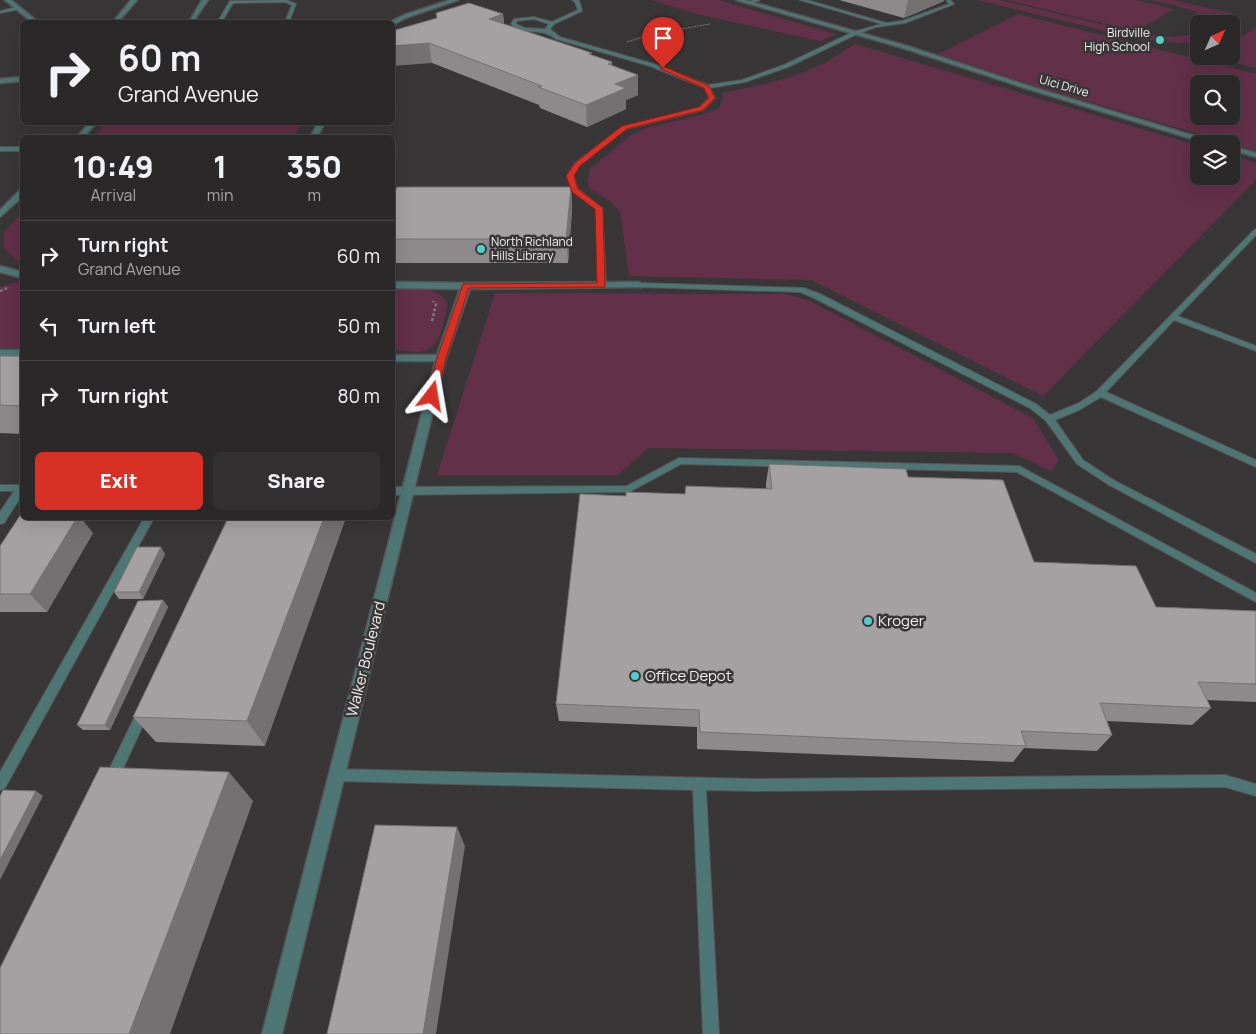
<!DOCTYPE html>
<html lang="en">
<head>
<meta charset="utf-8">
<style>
  body { margin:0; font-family:Manrope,sans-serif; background:#333031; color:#f1f3f6; height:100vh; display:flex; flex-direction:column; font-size:19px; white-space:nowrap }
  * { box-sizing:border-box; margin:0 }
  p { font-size:16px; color:#a6a6a8 }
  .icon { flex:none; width:28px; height:28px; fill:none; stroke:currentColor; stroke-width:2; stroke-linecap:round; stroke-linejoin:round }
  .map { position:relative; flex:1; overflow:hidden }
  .sheet { position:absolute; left:20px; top:135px; width:375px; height:385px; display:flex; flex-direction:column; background:#2b2829; border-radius:8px; box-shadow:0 5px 20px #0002,0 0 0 1px #474446 }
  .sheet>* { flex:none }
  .hud { position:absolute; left:20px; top:20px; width:375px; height:105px; border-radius:8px; box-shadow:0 5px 20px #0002,0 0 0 1px #474446; background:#2b2829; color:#f1f3f6; overflow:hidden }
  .needle { width:32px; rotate:45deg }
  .controls { position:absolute; left:1190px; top:15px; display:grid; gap:10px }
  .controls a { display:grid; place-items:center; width:50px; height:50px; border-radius:8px; background:#2b2829; box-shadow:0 5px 20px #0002,0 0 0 1px #474446; font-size:25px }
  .pin { position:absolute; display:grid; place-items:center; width:42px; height:42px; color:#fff; margin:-51px -21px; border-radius:50% 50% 50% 0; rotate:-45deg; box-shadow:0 0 5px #0007 }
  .pin .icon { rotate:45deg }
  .me { position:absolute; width:55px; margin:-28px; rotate:14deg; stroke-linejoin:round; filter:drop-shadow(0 0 4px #0008) }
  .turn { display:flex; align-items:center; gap:18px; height:105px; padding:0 15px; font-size:22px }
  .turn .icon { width:65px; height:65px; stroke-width:2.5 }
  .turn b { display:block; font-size:35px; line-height:42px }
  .eta { display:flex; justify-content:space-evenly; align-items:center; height:85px; text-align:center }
  .eta b { font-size:30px; font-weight:800; line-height:35px }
  .action { display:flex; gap:10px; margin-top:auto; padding:10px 15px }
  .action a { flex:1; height:58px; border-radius:8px; background:#d93025; color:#fff; font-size:20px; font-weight:800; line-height:58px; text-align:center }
  .action a+a { background:#333031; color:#f1f3f6 }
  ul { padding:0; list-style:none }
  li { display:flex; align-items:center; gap:15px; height:70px; padding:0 15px; border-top:1px solid #474446 }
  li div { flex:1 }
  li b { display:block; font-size:19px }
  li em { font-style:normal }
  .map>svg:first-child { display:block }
  .green { fill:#633049; fill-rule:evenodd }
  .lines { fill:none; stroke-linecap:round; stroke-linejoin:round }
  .service-casing { stroke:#565354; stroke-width:2 }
  .minor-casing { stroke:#565354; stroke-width:3 }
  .tertiary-casing { stroke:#565354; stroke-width:3 }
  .path-far1 { stroke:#7b797a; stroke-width:1; stroke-dasharray:2 1; stroke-linecap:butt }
  .path { stroke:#7b797a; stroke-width:2.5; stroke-dasharray:3 2; stroke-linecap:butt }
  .service { fill:#4e7675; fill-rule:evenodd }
  .minor { fill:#4e7675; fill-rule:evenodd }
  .tertiary { fill:#4e7675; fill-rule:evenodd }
  .wall { fill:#8e8a8c }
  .shaded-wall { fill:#747172 }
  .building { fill:#a5a1a3; stroke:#747172 }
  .route { fill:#d93025; stroke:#8d1f18 }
  .poi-dot { fill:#53cdca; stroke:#393637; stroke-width:2 }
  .labels { text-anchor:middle; stroke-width:5; stroke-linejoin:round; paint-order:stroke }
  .far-poi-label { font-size:12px; fill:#f0eeef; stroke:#393637; text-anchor:end }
  .far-street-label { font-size:12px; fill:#f0eeef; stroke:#393637 }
  .poi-label { font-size:15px; fill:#f0eeef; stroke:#393637; text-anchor:start }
  .street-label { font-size:15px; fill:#f0eeef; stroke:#393637 }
</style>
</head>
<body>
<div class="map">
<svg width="1256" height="1034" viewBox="0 0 1256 1034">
  <rect width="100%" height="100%" fill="#393637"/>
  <path class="green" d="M 651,0 L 718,0 L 836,34 L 821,41 L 815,40 L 697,14 Z
    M 977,0 L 1000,0 L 1142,34 L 1172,37 L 1199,34 L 1199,42 L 1181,43 L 1139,39 Z
    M 1008,0 L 1136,0 L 1174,9 L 1136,31 Z
    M 1149,0 L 1172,0 L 1233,13 L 1224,19 L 1228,24 L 1210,24 C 1199,7 1167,4 1149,0 Z
    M 1018,14 L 1256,74 L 1256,151 L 1032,85 L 938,54 ZM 1199,84 L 1231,84 L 1231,116 L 1199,116 Z
    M 1256,27 L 1256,68 L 1212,57 L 1231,56 L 1231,44 Z
    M 855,44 L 1199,146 L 1199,176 L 1231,176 L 1231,155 L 1256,163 L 1256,180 L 1043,396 L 811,280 L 629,276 L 620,211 L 608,200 L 589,188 L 587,180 L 590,169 L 628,137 L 646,128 L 701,115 L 719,108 L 722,101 L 723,92 C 755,87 788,80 818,66 C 831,61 843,51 855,44 Z
    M 108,122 L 303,122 L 303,123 L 293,137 L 93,137 Z
    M 22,212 L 22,262 L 16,260 L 4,248 L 4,232 Z
    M 22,282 L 22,348 L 0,348 L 0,287 L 13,283 Z
    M 393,289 C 413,289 437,284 448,304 C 444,318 442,347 424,351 C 415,353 402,350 393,350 Z
    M 495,293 L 786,294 L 808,300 L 1033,418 L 1059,460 L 1051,471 L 1012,453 L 648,448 L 618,475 L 437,475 Z"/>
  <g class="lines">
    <defs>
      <path id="service" d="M 286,0 L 296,4 L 289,22 L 285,22 L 292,5 L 285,2 L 233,3 L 223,20 L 226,22 L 218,21 L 230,1 Z
        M 572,0 L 579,0 L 582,11 L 554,24 L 550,29 L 560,37 L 654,64 L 708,85 L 742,80 L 784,65 L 853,32 L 882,24 L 800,0 L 807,0 L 886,23 L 902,21 L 949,4 L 946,0 L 950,0 L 954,4 L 905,23 L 876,27 L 857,34 L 788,67 L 745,82 L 710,88 L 715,98 L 703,110 L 626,129 L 579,165 L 573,176 L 578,189 L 602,208 L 606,285 L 602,287 L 598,285 L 596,209 L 573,191 L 567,176 L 575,163 L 622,127 L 699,108 L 709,98 L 705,88 L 650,66 L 556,39 C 540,26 525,37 511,24 L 514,19 L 534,17 L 552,22 L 578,10 L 575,2 ZM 534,19 L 549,24 L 545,29 L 525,28 L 516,24 L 517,21 Z
        M 754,0 L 760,0 L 749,4 L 747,3 Z
        M 18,7 L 20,9 L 0,13 L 0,11 Z
        M 0,147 L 22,147 L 22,151 L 0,151 Z
        M 1256,229 L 1256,235 L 1178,316 L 1256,346 L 1256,351 L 1174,320 L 1106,392 L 1256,460 L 1256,467 L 1101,397 L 1079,410 L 1055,420 L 1083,460 L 1115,481 L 1256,554 L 1256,563 L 1109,485 L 1077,464 L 1046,421 L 1030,408 L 814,298 L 800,292 L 639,287 L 635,285 L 639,283 L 804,288 L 820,294 L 1036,404 L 1050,415 L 1079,403 L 1097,391 L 1254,230 Z
        M 679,458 L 1019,466 L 1256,593 L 1256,602 L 1017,472 L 681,464 L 629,492 L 392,495 L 392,487 L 627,486 Z
        M 0,485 L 22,485 L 22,495 L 4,523 L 0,524 L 0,512 L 14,491 L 0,491 Z
        M 144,518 L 154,518 L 5,788 L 0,790 L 0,772 Z
        M 143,707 L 147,708 L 149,712 L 116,784 L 111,786 L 106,784 L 105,780 L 106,776 L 139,708 Z
        M 336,769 L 754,779 L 1225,775 L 1256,784 L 1256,796 L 1225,787 L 754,791 L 706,790 L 719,1034 L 703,1034 L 693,790 L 336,781 L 331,779 L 330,775 L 331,771 Z"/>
      <path id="minor" d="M 5,0 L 11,0 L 38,22 L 32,22 Z
        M 131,0 L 137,0 L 118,22 L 113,22 Z
        M 202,0 L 208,0 L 193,22 L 189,22 Z
        M 736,0 L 745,0 L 907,46 L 1032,87 L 1221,144 L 1209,144 L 1028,89 L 903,48 Z
        M 22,77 L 22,81 L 0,83 L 0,79 Z
        M 90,122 L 97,122 L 83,138 L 76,138 Z
        M 1231,146 L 1256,153 L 1256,157 L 1231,150 Z
        M 19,191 L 22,191 L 22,197 L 0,217 L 0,210 Z
        M 0,266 L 22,272 L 22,278 L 0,272 Z
        M 639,282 L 644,285 L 642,287 L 466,289 L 461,286 L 466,283 Z
        M 0,350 L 22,350 L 22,356 L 0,356 Z
        M 392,355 L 441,355 L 446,358 L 441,361 L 392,361 Z"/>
      <path id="tertiary" d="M 450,0 L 458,0 L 408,17 L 394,24 L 390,22 L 404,15 Z
        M 318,122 L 325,122 L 317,138 L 310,138 Z
        M 392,282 L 466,283 L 471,286 L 446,358 L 282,1034 L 262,1034 L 436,358 L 460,289 L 392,288 Z"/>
    </defs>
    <use href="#service" class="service-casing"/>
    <use href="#minor" class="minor-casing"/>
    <use href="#tertiary" class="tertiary-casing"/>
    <path class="path-far1" d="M 627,42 L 652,34 L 710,24"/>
    <path class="path" d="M 0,291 L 7,288
      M 432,321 L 436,304 L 433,301"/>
    <use href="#service" class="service"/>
    <use href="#minor" class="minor"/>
    <use href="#tertiary" class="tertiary"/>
  </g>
  <path class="wall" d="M 839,0 L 944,0 L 944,1 L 904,18 Z
    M 503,14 L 504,24 L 612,62 L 612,66 L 638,95 L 626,100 L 626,109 L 587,127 L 540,108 L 539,105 L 432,63 L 392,31 Z
    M 571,187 L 572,210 L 568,263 L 392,263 L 392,198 Z
    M 0,356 L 22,356 L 22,434 L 0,433 Z
    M 769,464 L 908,477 L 1034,562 L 1156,607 L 1256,611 L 1256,702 L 1207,700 L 1211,708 L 1192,725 L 1107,721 L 1112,735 L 1097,751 L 1024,748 L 1013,762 L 697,749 L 697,727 L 559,721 L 556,704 L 626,496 L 685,494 L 766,489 L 766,483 Z
    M 228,518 L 265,746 L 156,742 L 133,717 Z
    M 93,533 L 47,612 L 0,612 L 0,546 Z
    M 165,554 L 143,599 L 119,599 L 114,592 Z
    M 163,600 L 168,607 L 110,730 L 83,730 L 77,725 Z"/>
  <path class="shaded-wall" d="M 908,0 L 944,0 L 944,1 L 904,18 Z
    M 503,14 L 505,33 L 489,19 Z
    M 429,43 L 432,63 L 392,66 L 392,46 Z
    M 638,75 L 638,95 L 626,100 L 626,109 L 587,127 L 586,105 L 615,84 Z
    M 571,187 L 572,210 L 568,263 L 566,239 Z
    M 77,518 L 81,518 L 93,533 L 47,612 L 30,594 Z
    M 324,518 L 346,518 L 265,746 L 247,721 Z
    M 161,547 L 165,554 L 143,599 L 139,592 Z
    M 163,600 L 168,607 L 110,730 L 105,725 Z
    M 229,772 L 253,801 L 170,1034 L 129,1034 Z
    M 36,791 L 43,796 L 0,880 L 0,860 Z
    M 457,827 L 465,846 L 436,1034 L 423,1034 Z"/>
  <path class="building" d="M 469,3 L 503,14 L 489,19 L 592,53 L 589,54 L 612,62 L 608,64 L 638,75 L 615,84 L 626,88 L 586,105 L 538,87 L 542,86 L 429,43 L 392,46 L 392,31 L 437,18 L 436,13 Z
    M 397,187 L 571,187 L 566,239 L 392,239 L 392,198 Z
    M 0,356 L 22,356 L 22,406 L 0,405 Z
    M 769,464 L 906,469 L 908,477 L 1003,480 L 1034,562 L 1136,566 L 1156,607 L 1256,611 L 1256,684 L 1198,682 L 1211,708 L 1100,703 L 1112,735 L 1021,731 L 1026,746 L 700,732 L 699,710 L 556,704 L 580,494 L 626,496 L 626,492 L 685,494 L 686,486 L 772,489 Z
    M 21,514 L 22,514 L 22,518 L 77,518 L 30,594 L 0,594 L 0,546 Z
    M 228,518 L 324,518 L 247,721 L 133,717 Z
    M 137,547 L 161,547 L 139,592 L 114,592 Z
    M 163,600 L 105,725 L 77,725 L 138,601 Z
    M 100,767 L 229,772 L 129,1034 L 0,1034 L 0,968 Z
    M 3,790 L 36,791 L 0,860 L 0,796 Z
    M 375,825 L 457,827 L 423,1034 L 327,1034 Z"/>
  <path class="route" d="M 661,67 L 665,67 L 709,86 L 715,98 L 703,110 L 627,129 L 580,166 L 574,176 L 578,189 L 603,208 L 605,287 L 469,288 L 446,358 L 437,396 L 432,400 L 428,399 L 427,396 L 437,358 L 463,284 L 597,283 L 595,209 L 572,192 L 566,176 L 575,163 L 622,126 L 699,107 L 709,98 L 704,88 L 661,69 Z"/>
  <g class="poi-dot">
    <circle cx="1160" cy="40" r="5"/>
    <circle cx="481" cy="249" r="5"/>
    <circle cx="868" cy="621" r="5"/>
    <circle cx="635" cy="676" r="5"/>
  </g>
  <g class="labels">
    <g class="far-poi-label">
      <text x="1150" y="37">Birdville<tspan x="1150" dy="14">High School</tspan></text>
      <text x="491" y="246" text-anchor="start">North Richland<tspan x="491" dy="14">Hills Library</tspan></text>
    </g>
    <g class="far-street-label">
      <text transform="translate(1064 86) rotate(16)" y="4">Uici Drive</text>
    </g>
    <g class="poi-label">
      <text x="878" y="626">Kroger</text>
      <text x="645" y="681">Office Depot</text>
    </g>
    <g class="street-label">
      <text transform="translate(366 659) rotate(-76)" y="5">Walker Boulevard</text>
    </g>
  </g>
</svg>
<div class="controls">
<a><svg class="needle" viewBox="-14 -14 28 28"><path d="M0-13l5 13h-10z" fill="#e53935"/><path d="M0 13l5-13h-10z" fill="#a6a6a8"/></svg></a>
<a><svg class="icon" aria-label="search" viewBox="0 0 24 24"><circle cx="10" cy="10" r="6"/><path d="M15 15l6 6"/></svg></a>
<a><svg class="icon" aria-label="layers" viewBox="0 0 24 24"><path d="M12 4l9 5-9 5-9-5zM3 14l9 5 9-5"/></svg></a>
</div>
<div class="pin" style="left:663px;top:68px;background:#d93025"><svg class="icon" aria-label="arrive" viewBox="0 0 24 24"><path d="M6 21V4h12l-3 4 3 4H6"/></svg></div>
<svg class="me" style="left:432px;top:396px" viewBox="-20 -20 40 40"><path d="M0-17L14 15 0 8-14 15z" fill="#d93025" stroke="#fff" stroke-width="4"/></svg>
<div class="hud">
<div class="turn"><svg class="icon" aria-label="right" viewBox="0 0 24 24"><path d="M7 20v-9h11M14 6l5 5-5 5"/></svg><div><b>60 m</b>Grand Avenue</div></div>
</div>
<section class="sheet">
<div class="eta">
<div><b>10:49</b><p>Arrival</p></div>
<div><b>1</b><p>min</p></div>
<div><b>350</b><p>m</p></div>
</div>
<ul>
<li><svg class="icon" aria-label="right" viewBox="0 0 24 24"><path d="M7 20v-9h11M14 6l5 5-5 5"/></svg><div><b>Turn right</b><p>Grand Avenue</p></div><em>60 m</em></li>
<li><svg class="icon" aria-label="left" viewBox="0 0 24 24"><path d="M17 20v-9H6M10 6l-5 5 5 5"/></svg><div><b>Turn left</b></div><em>50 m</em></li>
<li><svg class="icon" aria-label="right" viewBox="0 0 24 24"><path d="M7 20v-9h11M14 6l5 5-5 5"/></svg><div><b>Turn right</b></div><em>80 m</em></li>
</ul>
<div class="action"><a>Exit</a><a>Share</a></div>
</section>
</div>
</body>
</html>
